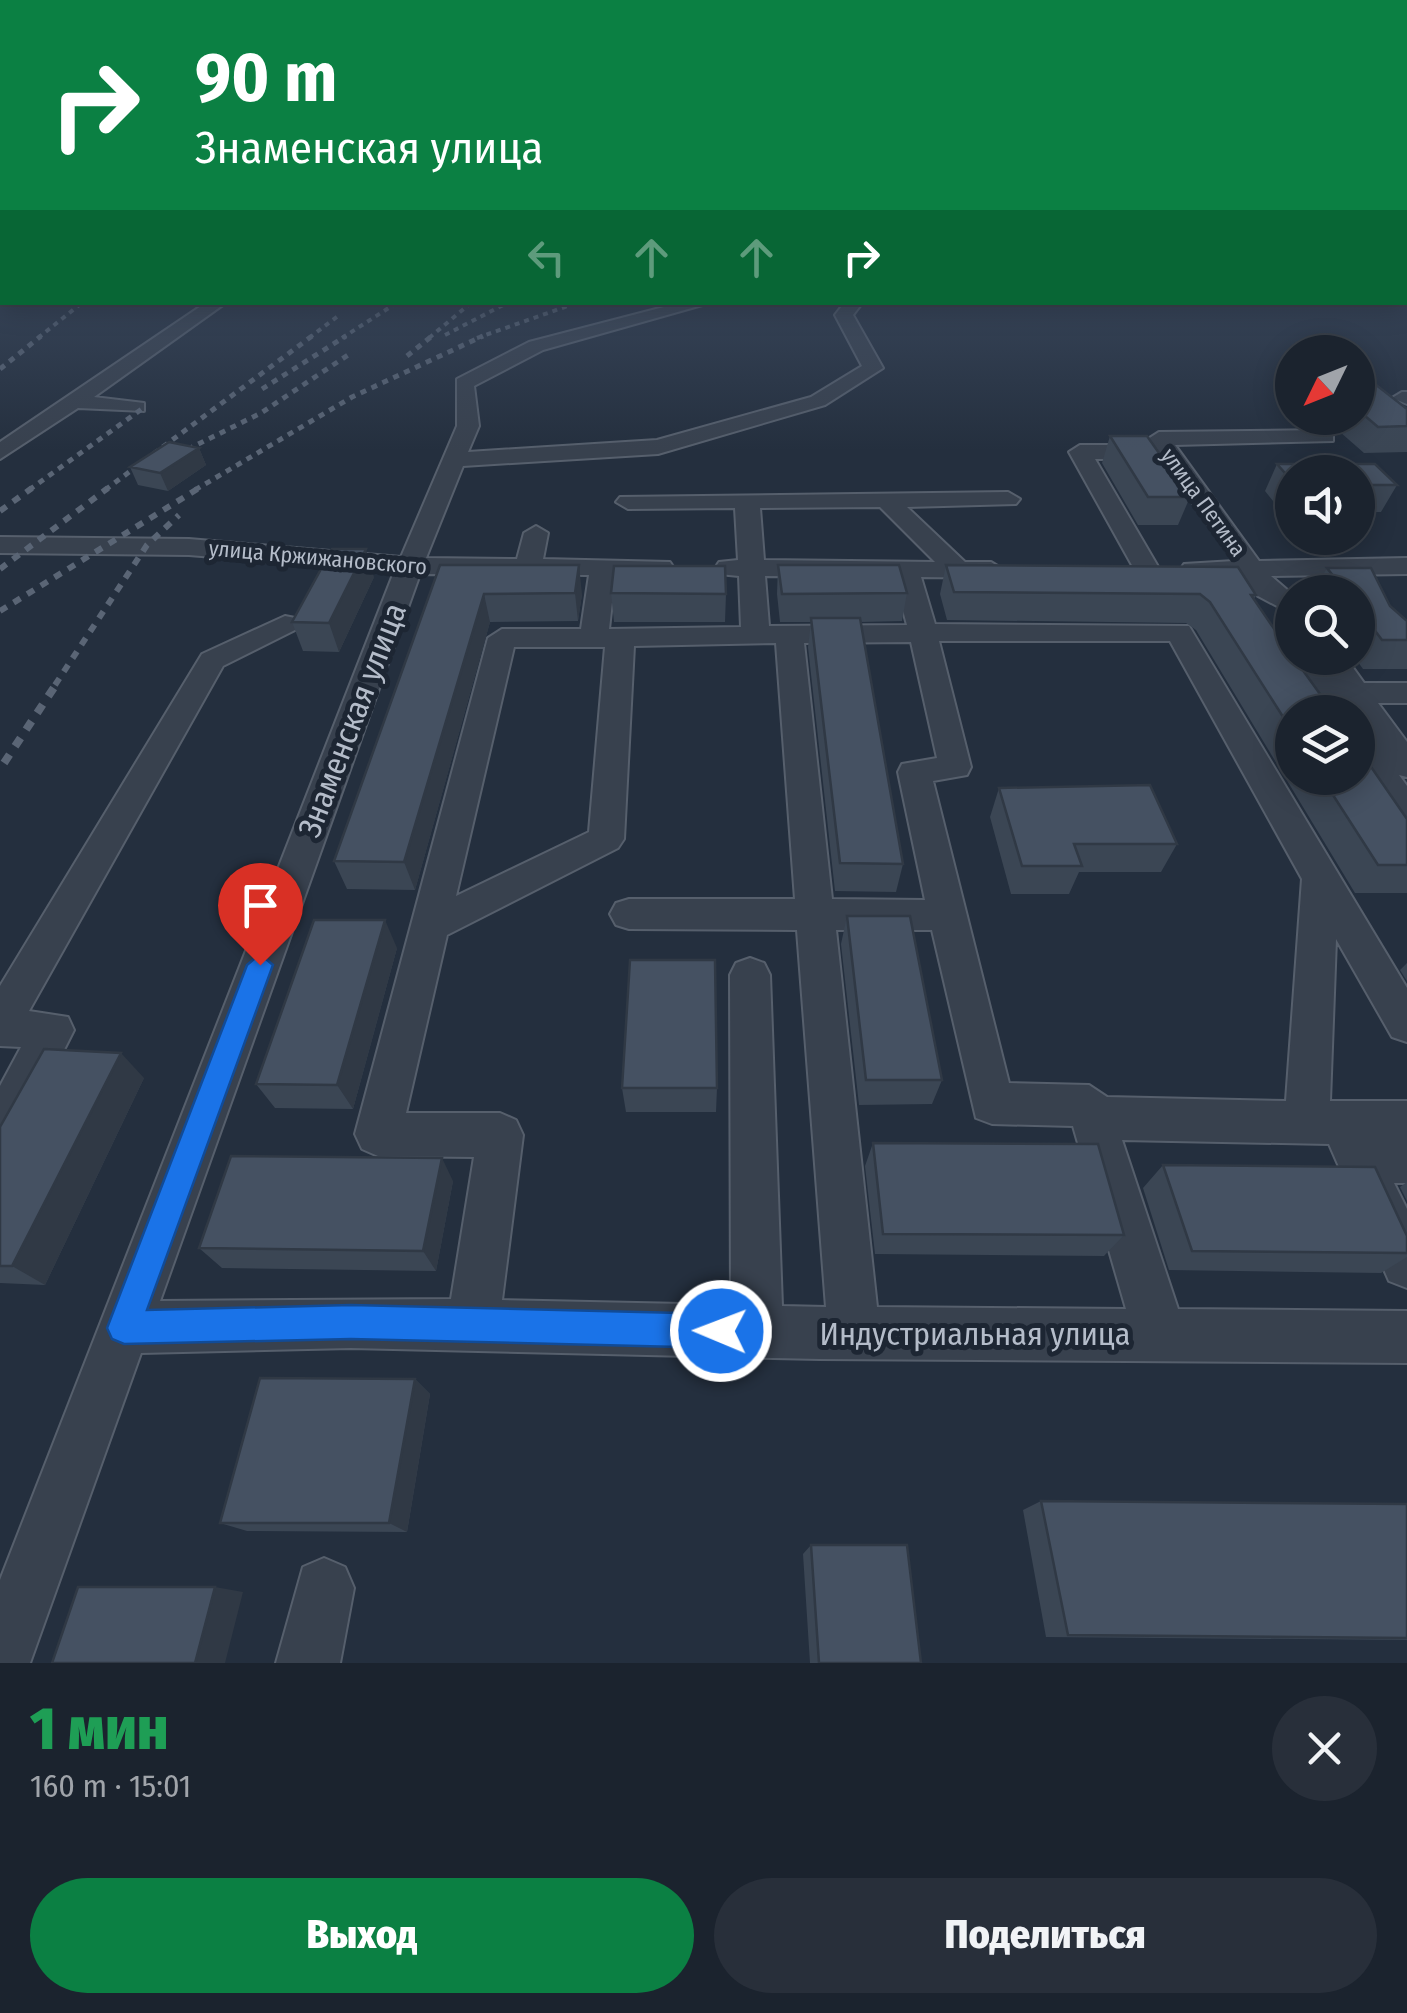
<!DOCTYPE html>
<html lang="ru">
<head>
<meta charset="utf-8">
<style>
  body { margin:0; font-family:"Fira Sans Condensed",sans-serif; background:#282f3a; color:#f1f3f6; height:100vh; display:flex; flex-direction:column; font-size:38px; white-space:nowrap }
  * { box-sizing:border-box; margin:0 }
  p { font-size:32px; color:#a0a4aa }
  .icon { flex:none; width:55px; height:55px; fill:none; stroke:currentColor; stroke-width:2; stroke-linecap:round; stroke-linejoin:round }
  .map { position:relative; height:1663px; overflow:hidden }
  .side { display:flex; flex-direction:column; background:#1b232e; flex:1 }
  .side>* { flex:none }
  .guide { position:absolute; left:0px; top:0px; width:1408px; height:305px; box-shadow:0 5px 25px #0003,0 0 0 2px #39404a; background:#0b8043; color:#fff; overflow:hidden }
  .needle { width:65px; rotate:227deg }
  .buttons { position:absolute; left:1275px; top:335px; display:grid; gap:20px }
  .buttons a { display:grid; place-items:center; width:100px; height:100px; border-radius:50%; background:#1b232e; box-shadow:0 5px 25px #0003,0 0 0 2px #39404a; font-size:50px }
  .pin { position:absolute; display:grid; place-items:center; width:85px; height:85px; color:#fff; margin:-102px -42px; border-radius:50% 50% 50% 0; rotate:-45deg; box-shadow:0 0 10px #0007 }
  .pin .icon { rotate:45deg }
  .me { position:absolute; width:110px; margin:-55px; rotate:271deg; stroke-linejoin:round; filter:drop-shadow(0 0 8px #0008) }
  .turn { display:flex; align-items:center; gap:35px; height:210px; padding:0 30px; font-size:45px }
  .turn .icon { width:130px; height:130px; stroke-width:2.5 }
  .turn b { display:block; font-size:70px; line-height:85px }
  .lanes { display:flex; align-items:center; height:95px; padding:0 30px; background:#0003; justify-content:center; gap:50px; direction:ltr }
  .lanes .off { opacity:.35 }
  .round { display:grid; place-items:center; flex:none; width:105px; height:105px; border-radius:52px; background:#282f3a }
  .overview { display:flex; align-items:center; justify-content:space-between; height:170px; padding:0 30px }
  h1 { font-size:60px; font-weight:800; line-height:75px; color:#1e9e55 }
  .cta { display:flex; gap:20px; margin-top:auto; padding:20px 30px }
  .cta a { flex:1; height:115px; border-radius:60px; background:#0b8043; color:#fff; font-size:40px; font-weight:800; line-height:115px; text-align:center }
  .cta a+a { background:#282f3a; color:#f1f3f6 }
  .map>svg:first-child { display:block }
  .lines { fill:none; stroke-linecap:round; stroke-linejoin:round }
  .minor-casing { stroke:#565f6c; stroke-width:4 }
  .minor { fill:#38414e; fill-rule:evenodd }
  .rail-far3 { stroke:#5a6575; stroke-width:4; stroke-dasharray:5 5; stroke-linecap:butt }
  .rail-far2 { stroke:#5a6575; stroke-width:5; stroke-dasharray:6 6; stroke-linecap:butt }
  .rail-far1 { stroke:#5a6575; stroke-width:6; stroke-dasharray:8 8; stroke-linecap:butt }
  .rail { stroke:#5a6575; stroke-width:8; stroke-dasharray:10 10; stroke-linecap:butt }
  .wall { fill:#3b4654 }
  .shaded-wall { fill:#303945 }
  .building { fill:#455162; stroke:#303945; stroke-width:2.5 }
  .route { fill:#1a73e8; stroke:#114b97; stroke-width:2.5 }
  .labels { text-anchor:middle; stroke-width:10; stroke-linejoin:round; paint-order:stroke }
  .far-street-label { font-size:22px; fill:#b4bcc9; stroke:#1d2633 }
  .near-street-label { font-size:32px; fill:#b4bcc9; stroke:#1d2633 }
</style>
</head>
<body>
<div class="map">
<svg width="1407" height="1663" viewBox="0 0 1407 1663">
  <rect width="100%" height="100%" fill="#242f3e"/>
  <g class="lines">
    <defs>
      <path id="minor" d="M 1405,253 L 1407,254 L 1407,264 L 1405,263 Z
        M 207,302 L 227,302 L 94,397 L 144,403 L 144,411 L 78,408 L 0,459 L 0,442 Z
        M 683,302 L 713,302 L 543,350 L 474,386 L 479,426 L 468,452 L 657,440 L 811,397 L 862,366 L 835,315 L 845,302 L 863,302 L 853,315 L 883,368 L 825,405 L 658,454 L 463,466 L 426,558 L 517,559 L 524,533 L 536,526 L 548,533 L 543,559 L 670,562 L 674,568 L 661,576 L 615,575 L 609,629 L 741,627 L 739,576 L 719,574 L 715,568 L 719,562 L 738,560 L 735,508 L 628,509 L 616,502 L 620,497 L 1008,492 L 1020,499 L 1016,504 L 907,507 L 965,562 L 991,562 L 1004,570 L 991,578 L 921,577 L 935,624 L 1189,626 L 1407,988 L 1407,1042 L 1392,1037 L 1336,939 L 1330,1101 L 1407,1101 L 1407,1183 L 1394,1183 L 1407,1209 L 1407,1288 L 1389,1281 L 1329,1144 L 1122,1140 L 1178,1309 L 1407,1311 L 1407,1363 L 820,1359 L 351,1348 L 141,1353 L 30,1663 L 0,1663 L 0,1580 L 394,572 L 189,555 L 0,553 L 0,537 L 189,539 L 401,557 L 457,426 L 457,379 L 529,342 ZM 880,507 L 935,562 L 764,560 L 760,508 ZM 420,574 L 589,575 L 581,629 L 502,629 L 488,638 L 355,1134 L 362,1149 L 378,1156 L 474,1157 L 451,1299 L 160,1301 ZM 765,576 L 894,577 L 907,625 L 769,626 ZM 939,641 L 1170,641 L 1302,879 L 1286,1101 L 1107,1097 L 1089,1085 L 1009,1083 L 933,781 L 967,775 L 971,767 ZM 911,642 L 937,758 L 902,764 L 898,772 L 925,900 L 832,899 L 804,643 ZM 776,643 L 795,899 L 629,899 L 616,903 L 610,914 L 616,925 L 629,929 L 797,930 L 826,1307 L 782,1306 L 770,975 L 764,963 L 750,958 L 736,963 L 730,975 L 731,1305 L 502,1300 L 523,1135 L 516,1120 L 500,1113 L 406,1113 L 447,935 L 618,848 L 624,839 L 634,646 ZM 514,647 L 605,647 L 589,832 L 456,896 ZM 836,930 L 932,930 L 976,1118 L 992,1124 L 1073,1126 L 1126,1309 L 877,1307 Z
        M 1402,392 L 1407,392 L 1407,404 L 1392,398 Z
        M 1325,430 L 1333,431 L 1333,441 L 1175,445 L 1259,561 L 1407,558 L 1407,574 L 1271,576 L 1292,594 L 1292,614 L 1258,596 L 1244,577 L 1184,576 L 1180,570 L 1184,564 L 1234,561 L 1162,459 L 1095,459 L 1160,570 L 1147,578 L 1138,576 L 1069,452 L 1080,445 L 1153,445 L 1148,439 L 1159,432 Z
        M 285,616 L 295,618 L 299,624 L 295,630 L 223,666 L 29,1011 L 68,1017 L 74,1030 L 16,1145 L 0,1152 L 0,1086 L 21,1047 L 0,1046 L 0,986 L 202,654 Z
        M 1292,651 L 1292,658 L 1316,658 L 1322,667 L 1317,658 L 1346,658 L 1364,683 L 1407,683 L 1407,703 L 1378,703 L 1407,742 L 1407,777 L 1399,775 L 1407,786 L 1407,825 L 1395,821 L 1358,764 L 1358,729 L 1366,732 L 1358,712 L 1323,712 L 1286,658 Z
        M 324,1558 L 345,1567 L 354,1588 L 340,1663 L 276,1663 L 303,1567 Z"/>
    </defs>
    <use href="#minor" class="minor-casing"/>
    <use href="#minor" class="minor"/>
    <path class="rail-far3" d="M 445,335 L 509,302
      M 38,338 L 83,302
      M 309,338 L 338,316
      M 342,338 L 398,302
      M 429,338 L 472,302
      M 477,338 L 579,302"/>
    <path class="rail-far2" d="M 407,356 L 432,336
      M 0,369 L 41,336
      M 262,389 L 346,336
      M 166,460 L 261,413 L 348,355
      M 29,490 L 146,406
      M 105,490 L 312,336
      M 195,490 L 352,397 L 483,336"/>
    <path class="rail-far1" d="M 0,511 L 32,488
      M 0,569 L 108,488
      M 0,611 L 199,488
      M 55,685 L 147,545 L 179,515"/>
    <path class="rail" d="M 4,763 L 57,683"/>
  </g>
  <path class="wall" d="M 1358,377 L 1407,409 L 1407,452 L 1364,453 L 1324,418 L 1358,418 Z
    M 1110,436 L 1190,497 L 1178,525 L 1138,525 L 1102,463 Z
    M 199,448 L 206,465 L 168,491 L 138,485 L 130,467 Z
    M 1277,464 L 1375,464 L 1397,485 L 1381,512 L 1358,512 L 1358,472 L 1292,472 L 1292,512 L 1282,512 L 1265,491 Z
    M 440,565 L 582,594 L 578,621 L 490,622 L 415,890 L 347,889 L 334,861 Z
    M 778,565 L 907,593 L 902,621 L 861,622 L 903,864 L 896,892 L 835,891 L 808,647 L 811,622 L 780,622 L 777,594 Z
    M 946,565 L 1256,595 L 1254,599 L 1292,712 L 1292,778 L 1358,778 L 1407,819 L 1407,893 L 1355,893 L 1196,630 L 1186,623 L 947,620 L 940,594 Z
    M 1327,568 L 1390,606 L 1407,621 L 1407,669 L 1363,669 L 1355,658 L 1358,658 L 1358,592 L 1313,592 Z
    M 374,577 L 339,652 L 303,651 L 292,622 Z
    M 611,593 L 726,594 L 725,622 L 614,622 Z
    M 999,788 L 1177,844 L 1161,872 L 1079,872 L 1069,894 L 1011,894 L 990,817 Z
    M 847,916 L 942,1080 L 932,1104 L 859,1105 L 841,944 Z
    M 397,948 L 353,1109 L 275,1108 L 256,1084 Z
    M 1407,963 L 1407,981 L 1400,970 Z
    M 144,1078 L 45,1285 L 0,1283 L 0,1127 Z
    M 622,1088 L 717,1088 L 716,1112 L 626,1112 Z
    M 873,1143 L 1124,1235 L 1104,1256 L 875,1254 L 865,1166 Z
    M 1163,1165 L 1407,1236 L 1407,1257 L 1381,1273 L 1169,1270 L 1143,1188 Z
    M 453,1181 L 436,1271 L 222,1268 L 199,1248 Z
    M 1407,1182 L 1407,1201 L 1400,1187 Z
    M 415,1379 L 430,1394 L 407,1532 L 247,1531 L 220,1523 Z
    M 1041,1501 L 1407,1504 L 1407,1640 L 1046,1637 L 1023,1510 Z
    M 811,1545 L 921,1663 L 810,1663 L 803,1554 Z"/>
  <path class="shaded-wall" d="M 199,448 L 206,465 L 168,491 L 160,473 Z
    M 366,549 L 374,577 L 339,652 L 329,623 Z
    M 579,565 L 582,594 L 578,621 L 575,593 Z
    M 484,594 L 490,622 L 415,890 L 404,862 Z
    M 385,920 L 397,948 L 353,1109 L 337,1085 Z
    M 121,1053 L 144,1078 L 45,1285 L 12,1266 Z
    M 442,1158 L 453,1181 L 436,1271 L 423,1251 Z
    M 415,1379 L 430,1394 L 407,1532 L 389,1523 Z
    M 215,1587 L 243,1592 L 225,1663 L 195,1663 Z"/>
  <path class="building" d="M 1358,377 L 1366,377 L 1407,409 L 1407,426 L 1378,427 L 1358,410 Z
    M 1110,436 L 1147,436 L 1190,497 L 1148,497 Z
    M 169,442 L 199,448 L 160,473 L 130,467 Z
    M 1277,464 L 1375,464 L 1397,485 L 1358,485 L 1358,472 L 1292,472 L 1292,481 Z
    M 332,549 L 366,549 L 329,623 L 292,622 Z
    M 440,565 L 579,565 L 575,593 L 484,594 L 404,862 L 334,861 Z
    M 778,565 L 899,565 L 907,593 L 782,594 Z
    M 946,565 L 1238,567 L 1256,595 L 1251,595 L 1292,655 L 1292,658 L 1294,658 L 1333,712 L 1292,712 L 1292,731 L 1210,602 L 1200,594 L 954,592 Z
    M 614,566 L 725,566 L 726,594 L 611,593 Z
    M 1327,568 L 1371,568 L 1390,606 L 1407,621 L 1407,640 L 1382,640 L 1358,608 L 1358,592 L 1346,592 Z
    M 811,618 L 860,618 L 903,864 L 840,863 Z
    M 1358,748 L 1407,819 L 1407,865 L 1378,865 L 1322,778 L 1358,778 Z
    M 1150,785 L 1177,844 L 1074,844 L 1082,866 L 1022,866 L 999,788 Z
    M 847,916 L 910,916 L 942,1080 L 866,1080 Z
    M 314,920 L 385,920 L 337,1085 L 256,1084 Z
    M 630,960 L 715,960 L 717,1088 L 622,1088 Z
    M 44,1049 L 121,1053 L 12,1266 L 0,1266 L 0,1127 Z
    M 873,1143 L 1098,1144 L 1124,1235 L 883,1234 Z
    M 231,1156 L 442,1158 L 423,1251 L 199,1248 Z
    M 1163,1165 L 1375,1167 L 1407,1236 L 1407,1253 L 1192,1251 Z
    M 260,1378 L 415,1379 L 389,1523 L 220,1523 Z
    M 1041,1501 L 1407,1504 L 1407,1638 L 1068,1635 Z
    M 811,1545 L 907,1545 L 921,1663 L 819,1663 Z
    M 78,1587 L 215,1587 L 195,1663 L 52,1663 Z"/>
  <linearGradient id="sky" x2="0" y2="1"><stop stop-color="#141a22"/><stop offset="0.48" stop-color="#3f4d63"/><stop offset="1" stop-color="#3f4d63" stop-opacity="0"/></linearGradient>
  <rect width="1407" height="451" fill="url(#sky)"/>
  <path class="route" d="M 260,954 L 273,965 L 147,1310 L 351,1305 L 721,1314 L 733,1319 L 738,1331 L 733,1343 L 721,1348 L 351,1339 L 124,1344 L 112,1339 L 107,1328 L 247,965 Z"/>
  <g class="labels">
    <g class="far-street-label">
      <text transform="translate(1204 502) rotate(54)" y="8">улица Петина</text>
      <text transform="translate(318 557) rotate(5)" y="8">улица Кржижановского</text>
    </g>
    <g class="near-street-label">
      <text transform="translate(352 720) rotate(-69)" y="11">Знаменская улица</text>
      <text x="975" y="1345">Индустриальная улица</text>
    </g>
  </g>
</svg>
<div class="buttons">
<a><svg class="needle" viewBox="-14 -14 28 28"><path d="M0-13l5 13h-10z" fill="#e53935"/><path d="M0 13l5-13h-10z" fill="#a0a4aa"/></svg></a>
<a><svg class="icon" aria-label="sound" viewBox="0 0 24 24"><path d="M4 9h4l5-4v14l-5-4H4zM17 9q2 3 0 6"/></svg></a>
<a><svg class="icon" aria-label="search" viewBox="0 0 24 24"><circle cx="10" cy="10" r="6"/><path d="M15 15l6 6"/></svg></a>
<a><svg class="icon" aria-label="layers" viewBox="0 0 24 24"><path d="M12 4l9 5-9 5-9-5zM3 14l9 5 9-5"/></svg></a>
</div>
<div class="pin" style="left:260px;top:965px;background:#d93025"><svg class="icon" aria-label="arrive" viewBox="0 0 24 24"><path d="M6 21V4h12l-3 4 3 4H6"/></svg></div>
<svg class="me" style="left:721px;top:1331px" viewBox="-20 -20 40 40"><circle r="17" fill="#1a73e8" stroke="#fff" stroke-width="3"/><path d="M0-11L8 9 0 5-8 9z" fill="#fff"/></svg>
<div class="guide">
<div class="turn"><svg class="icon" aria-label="right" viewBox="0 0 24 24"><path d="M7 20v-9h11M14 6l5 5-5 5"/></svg><div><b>90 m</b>Знаменская улица</div></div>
<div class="lanes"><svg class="icon off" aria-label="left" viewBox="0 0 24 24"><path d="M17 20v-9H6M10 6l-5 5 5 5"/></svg><svg class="icon off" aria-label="ahead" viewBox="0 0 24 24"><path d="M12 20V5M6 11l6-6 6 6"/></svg><svg class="icon off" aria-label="ahead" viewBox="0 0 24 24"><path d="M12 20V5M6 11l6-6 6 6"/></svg><svg class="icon" aria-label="right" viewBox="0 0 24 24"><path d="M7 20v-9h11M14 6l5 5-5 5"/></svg></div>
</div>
</div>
<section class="side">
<div class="overview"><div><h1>1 мин</h1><p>160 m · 15:01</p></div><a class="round"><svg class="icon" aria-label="close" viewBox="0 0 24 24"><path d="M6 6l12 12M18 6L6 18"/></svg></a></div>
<div class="cta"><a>Выход</a><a>Поделиться</a></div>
</section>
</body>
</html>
